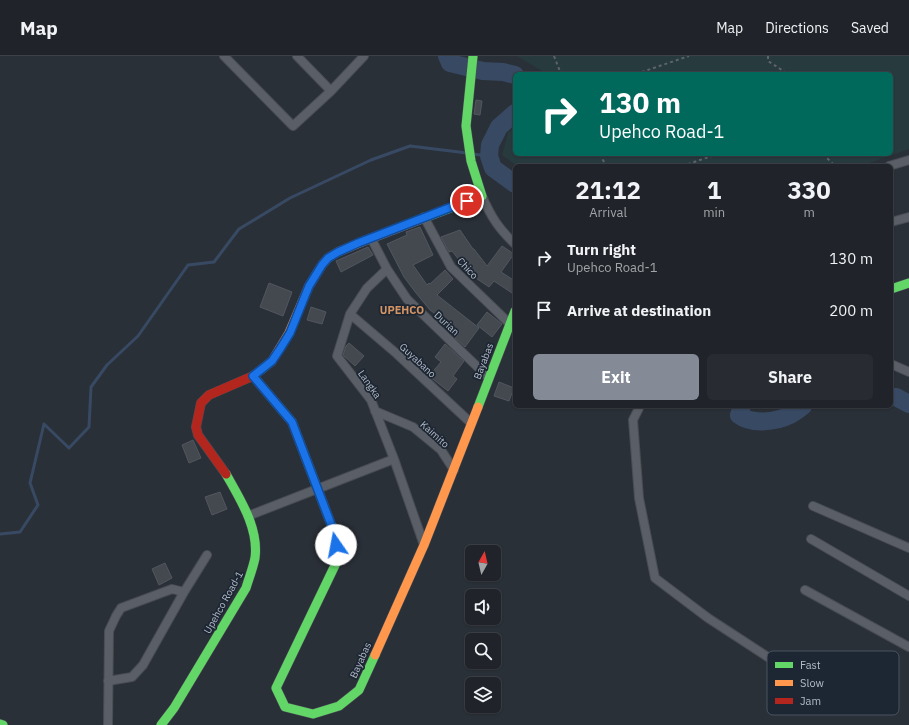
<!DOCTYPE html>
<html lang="en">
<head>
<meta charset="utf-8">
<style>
  body { margin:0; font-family:"IBM Plex Sans",sans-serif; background:#282c32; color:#f1f3f6; height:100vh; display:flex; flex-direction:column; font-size:15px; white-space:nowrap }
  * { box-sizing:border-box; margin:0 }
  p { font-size:13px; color:#a2a4a8 }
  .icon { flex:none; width:22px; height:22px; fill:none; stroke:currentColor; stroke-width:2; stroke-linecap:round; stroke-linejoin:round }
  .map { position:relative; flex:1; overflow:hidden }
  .panel { position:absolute; left:513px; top:108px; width:380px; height:244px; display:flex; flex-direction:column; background:#20242a; border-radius:6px; box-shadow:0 1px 3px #0004,0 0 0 1px #3d4147 }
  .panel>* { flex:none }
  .top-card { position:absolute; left:513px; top:16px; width:380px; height:84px; border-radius:6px; box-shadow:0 1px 3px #0004,0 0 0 1px #3d4147; background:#00695c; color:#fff; overflow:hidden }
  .needle { width:26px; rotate:8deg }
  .fabs { position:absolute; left:465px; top:489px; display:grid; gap:8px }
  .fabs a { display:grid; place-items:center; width:36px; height:36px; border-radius:6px; background:#20242a; box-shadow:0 1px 3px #0004,0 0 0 1px #3d4147; font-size:20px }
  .pin { position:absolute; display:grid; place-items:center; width:34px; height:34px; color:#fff; margin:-17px; border:2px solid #fff; border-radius:50%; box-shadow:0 1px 4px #0007 }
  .me { position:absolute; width:44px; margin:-22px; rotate:348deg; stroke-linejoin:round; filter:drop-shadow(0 0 3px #0008) }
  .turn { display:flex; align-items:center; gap:14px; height:84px; padding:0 20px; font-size:18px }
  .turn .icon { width:52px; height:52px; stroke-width:2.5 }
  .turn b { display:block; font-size:28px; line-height:34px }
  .eta { display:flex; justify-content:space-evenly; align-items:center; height:68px; text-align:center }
  .eta b { font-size:24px; font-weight:800; line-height:28px }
  .button { display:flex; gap:8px; margin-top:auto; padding:8px 20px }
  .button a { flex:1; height:46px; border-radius:6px; background:#848b96; color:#fff; font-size:16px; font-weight:800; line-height:46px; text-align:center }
  .button a+a { background:#282c32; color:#f1f3f6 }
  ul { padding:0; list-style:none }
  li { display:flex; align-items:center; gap:12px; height:52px; padding:0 20px }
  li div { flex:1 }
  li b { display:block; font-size:15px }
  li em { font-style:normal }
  header { display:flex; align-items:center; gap:24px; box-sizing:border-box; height:56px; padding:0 20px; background:#20242a; border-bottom:1px solid #3d4147 }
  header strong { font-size:19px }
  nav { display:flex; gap:22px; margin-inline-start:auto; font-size:14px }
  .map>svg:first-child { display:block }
  .green { fill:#273a3e }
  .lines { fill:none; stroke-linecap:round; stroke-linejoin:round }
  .stream { stroke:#384963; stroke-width:3 }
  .river { stroke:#384963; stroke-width:18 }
  .building { fill:#444950; stroke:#52575f }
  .street-casing { stroke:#484c53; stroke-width:10 }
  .fast-casing { stroke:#484c53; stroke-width:10 }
  .slow-casing { stroke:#484c53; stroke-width:10 }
  .jam-casing { stroke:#484c53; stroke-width:10 }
  .path { stroke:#5d636a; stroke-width:2; stroke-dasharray:3 3; stroke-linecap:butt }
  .street { stroke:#5a5e66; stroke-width:8 }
  .fast { stroke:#63d668; stroke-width:9 }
  .slow { stroke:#ff974d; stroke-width:9 }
  .jam { stroke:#b3261e; stroke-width:9 }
  .route-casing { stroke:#114b97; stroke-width:10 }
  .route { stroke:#1a73e8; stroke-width:7 }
  .labels { text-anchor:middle; stroke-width:3.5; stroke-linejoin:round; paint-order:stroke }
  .street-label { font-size:10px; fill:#b4bcc9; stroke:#1d2633 }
  .neighbourhood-label { font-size:11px; font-weight:bold; fill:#d59563; stroke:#1d2633 }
  .key { fill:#1d2633; stroke:#4a5360; stroke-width:1 }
  .key-label { font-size:11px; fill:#b4bcc9 }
</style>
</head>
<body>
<header>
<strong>Map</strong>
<nav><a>Map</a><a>Directions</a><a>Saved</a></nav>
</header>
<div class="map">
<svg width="909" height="669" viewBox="0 0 909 669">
  <rect width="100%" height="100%" fill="#2a3038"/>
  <path class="green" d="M 517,0 L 909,0 L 909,93 L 861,110 L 517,110 L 502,99 L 508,77 L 515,71 L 515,98 L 891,98 L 891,18 L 547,18 Z"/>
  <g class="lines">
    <path class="stream" d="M 472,98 L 489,100
      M 0,478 L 20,476 L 38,449 L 30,427 L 44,368 L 69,392 L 89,371 L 91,331 L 107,309 L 138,280 L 188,209 L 214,206 L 239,173 L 290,142 L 371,104 L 410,90 L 467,97"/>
    <path class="river" d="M 447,0 L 450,7 L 483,15 L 503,16 L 515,19
      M 515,57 L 499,71 L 490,89 L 489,100 L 493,112 L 515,128
      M 891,341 L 896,341 L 909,348
      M 742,350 L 739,359 C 752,369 776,366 790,359 C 794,357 799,353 803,350"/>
  </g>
  <path class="building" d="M 476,44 L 482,45 L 480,59 L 474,58 Z
    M 420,171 L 433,199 L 413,209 L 427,229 L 429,227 L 430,228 L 445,214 L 453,223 L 437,239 L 479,272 L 465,291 L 455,282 L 460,276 L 430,254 L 416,237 L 404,221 L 387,188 L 407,179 L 406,176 Z
    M 460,174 L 473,193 L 474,193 L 487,210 L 502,190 L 514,198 L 501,216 L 515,225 L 515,239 L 494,225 L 489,231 L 470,218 L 452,195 L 449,196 L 441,181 Z
    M 368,191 L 373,199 L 341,216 L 336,205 Z
    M 269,227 L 292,236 L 283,260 L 260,251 Z
    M 311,251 L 326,256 L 322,268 L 307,264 Z
    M 487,256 L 502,268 L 492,281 L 477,269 Z
    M 349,287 L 364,300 L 355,310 L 343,299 L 346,290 Z
    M 445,288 L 464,305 L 453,320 L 457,323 L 448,335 L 429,320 L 441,306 L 435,301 Z
    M 499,326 L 514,332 L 509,345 L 494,340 Z
    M 193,384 L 201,402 L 189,407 L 182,389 Z
    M 220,436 L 227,453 L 212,459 L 205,441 Z
    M 165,507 L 172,522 L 159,529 L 152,513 Z"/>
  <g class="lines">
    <defs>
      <path id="street" d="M 224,0 L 293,70 L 331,35 L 364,0
        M 297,0 L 331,35
        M 889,110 L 909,104
        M 482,140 C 491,161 499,173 515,188
        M 424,161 L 451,211 L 510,268
        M 891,166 L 909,161
        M 371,182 L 387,213 L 407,243 L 489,322
        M 387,213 L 367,232 L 350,258 L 337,300 L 371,344 L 394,403 L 424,489
        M 350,258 L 397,298 L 471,367
        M 891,308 L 909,316
        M 640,350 L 633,364 L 639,442 L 655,522 L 708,562 L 846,652
        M 375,355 L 413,371 L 441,394 L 454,414
        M 813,450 L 909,492
        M 248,460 L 394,403
        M 811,483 L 909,540
        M 805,534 L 909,591
        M 108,625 L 132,621 L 143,609 L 184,536 L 207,499
        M 108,669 L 109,575 L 116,560 L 121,552 L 172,533 L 184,536"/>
      <path id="fast" d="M 424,162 L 482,140 L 471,105 L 466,70 L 473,0
        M 891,233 L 909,227
        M 253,320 L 292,366 L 334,476 L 338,503 L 276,632 L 285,651 L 313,658 L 339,650 L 359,634 L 375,599
        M 478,351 L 515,255
        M 0,668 L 3,669
        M 161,669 L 174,652 L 246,532 C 249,522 253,512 255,502 C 259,472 240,443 226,418"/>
      <path id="slow" d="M 262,313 L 272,305 L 289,277 L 309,230 L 322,209 L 328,202 L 338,196 L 359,187 L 424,162
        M 375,599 L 424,489 L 478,351"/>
      <path id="jam" d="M 226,418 L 198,379 L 196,371 L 201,347 L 209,339 L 253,320 L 262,313"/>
    </defs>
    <use href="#street" class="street-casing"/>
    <use href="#fast" class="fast-casing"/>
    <use href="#slow" class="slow-casing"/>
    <use href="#jam" class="jam-casing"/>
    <path class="path" d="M 554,0 L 561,18
      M 768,0 L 768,5 L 788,18
      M 636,18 L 689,0
      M 600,98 L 606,110
      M 823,98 L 835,110
      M 682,110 L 718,98"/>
    <use href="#street" class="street"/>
    <use href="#fast" class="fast"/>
    <use href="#slow" class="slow"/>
    <use href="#jam" class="jam"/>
  </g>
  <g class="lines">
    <defs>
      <path id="route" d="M 336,489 L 334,476 L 292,366 L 253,320 L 272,305 L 280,293 L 290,277 L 309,230 L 322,209 L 328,202 L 338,196 L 358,187 L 467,145"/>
    </defs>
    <use href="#route" class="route-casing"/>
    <use href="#route" class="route"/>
  </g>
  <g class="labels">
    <g class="street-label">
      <text transform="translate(468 212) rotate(47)" y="4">Chico</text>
      <text transform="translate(447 267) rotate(43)" y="4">Durian</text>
      <text transform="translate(418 304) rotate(43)" y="4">Guyabano</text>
      <text transform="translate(483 305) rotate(-69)" y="4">Bayabas</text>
      <text transform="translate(370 328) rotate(55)" y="4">Langka</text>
      <text transform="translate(435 378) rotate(42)" y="4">Kaimito</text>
      <text transform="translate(223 546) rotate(-61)" y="4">Upehco Road-1</text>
      <text transform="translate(360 604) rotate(-66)" y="4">Bayabas</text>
    </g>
    <g class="neighbourhood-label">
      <text x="402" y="258">UPEHCO</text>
    </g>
  </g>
  <rect x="767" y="595" width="132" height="64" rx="6" class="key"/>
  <rect x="775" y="606" width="18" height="6" fill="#63d668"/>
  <rect x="775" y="624" width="18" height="6" fill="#ff974d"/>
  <rect x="775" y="642" width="18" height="6" fill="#b3261e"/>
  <g class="key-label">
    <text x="800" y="613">Fast</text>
    <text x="800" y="631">Slow</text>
    <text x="800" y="649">Jam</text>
  </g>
</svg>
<div class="fabs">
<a><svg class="needle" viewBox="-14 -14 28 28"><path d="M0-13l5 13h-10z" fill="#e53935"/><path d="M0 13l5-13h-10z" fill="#a2a4a8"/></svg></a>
<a><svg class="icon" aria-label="sound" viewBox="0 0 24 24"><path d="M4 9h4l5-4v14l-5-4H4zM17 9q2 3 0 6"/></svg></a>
<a><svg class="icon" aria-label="search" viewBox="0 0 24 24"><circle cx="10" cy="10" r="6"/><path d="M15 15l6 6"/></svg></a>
<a><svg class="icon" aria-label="layers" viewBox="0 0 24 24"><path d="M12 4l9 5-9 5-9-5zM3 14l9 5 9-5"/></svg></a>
</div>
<div class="pin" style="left:467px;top:145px;background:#d93025"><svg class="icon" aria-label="arrive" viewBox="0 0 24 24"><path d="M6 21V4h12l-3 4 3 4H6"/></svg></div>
<svg class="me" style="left:336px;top:489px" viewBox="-20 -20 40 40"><circle r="19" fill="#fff"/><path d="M0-13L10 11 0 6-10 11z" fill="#1a73e8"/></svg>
<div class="top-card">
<div class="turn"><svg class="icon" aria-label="right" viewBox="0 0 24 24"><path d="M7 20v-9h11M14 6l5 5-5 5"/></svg><div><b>130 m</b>Upehco Road-1</div></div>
</div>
<section class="panel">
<div class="eta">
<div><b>21:12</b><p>Arrival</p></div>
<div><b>1</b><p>min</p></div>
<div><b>330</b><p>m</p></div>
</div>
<ul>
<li><svg class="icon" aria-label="right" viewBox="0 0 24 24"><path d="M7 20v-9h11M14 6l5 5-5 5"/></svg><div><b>Turn right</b><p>Upehco Road-1</p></div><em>130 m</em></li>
<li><svg class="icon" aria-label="arrive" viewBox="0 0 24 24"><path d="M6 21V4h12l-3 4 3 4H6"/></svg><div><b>Arrive at destination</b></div><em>200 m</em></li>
</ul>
<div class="button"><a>Exit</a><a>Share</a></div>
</section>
</div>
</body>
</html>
